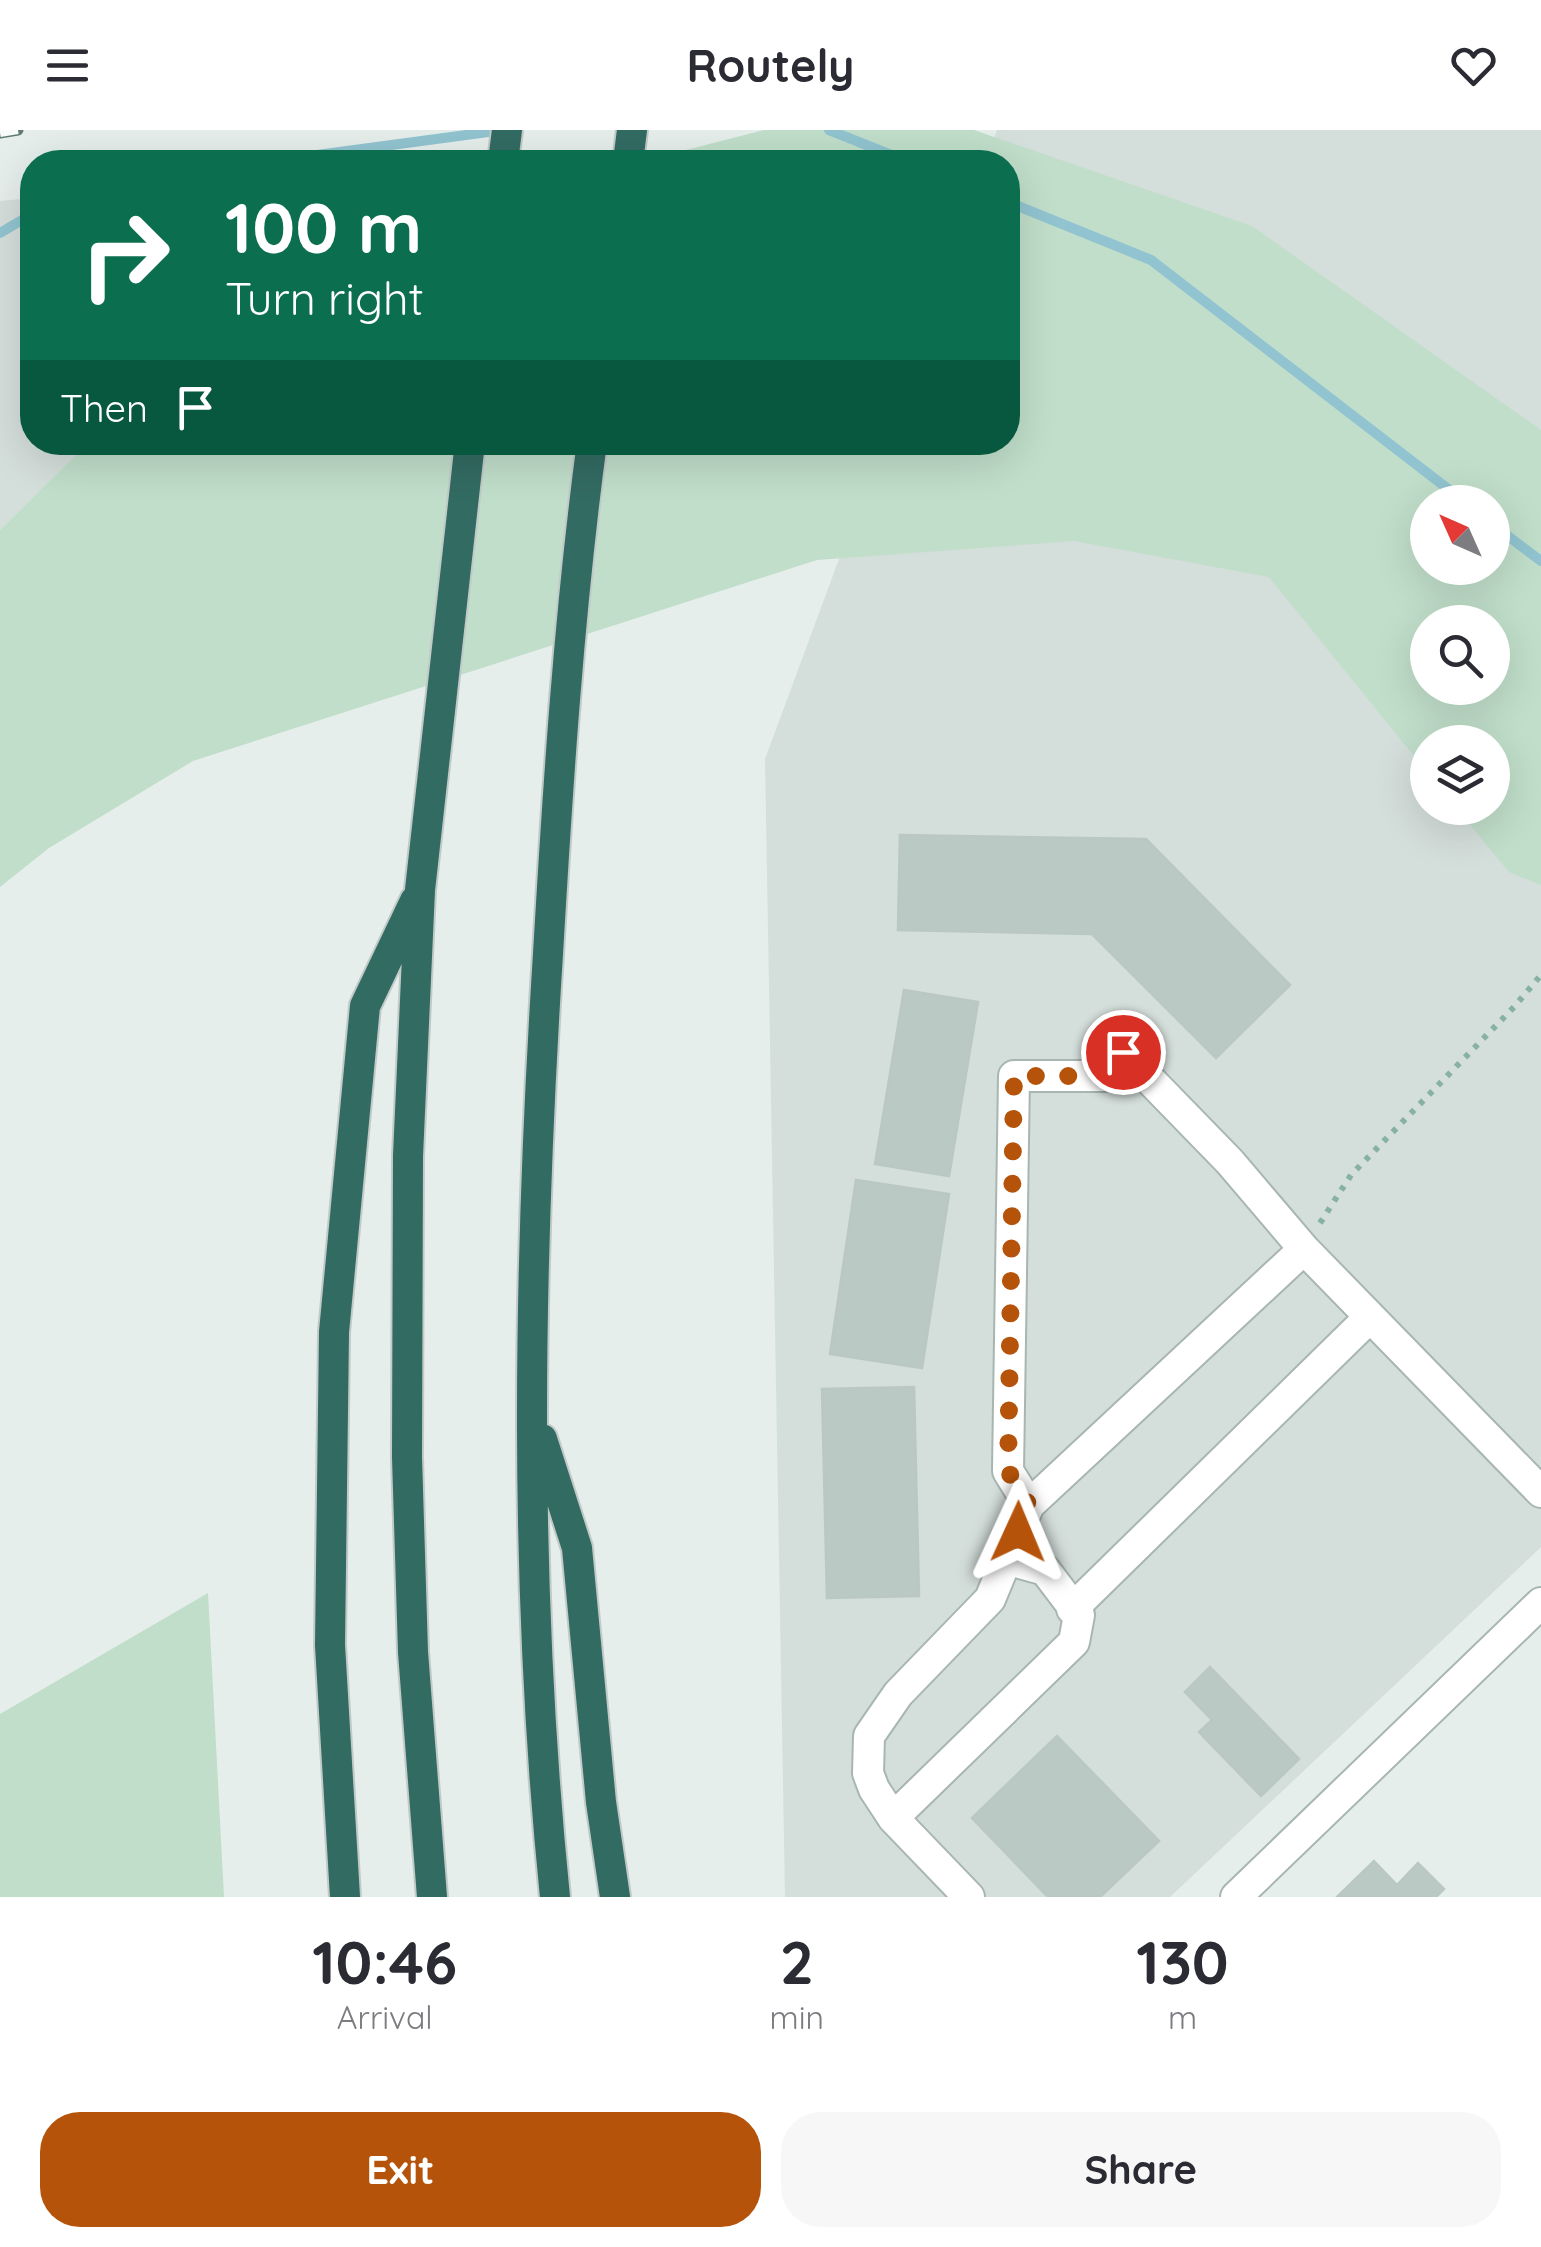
<!DOCTYPE html>
<html lang="en">
<head>
<meta charset="utf-8">
<style>
  body { margin:0; font-family:Quicksand,sans-serif; background:#f7f7f7; color:#2b2b33; height:100vh; display:flex; flex-direction:column; font-size:38px; white-space:nowrap }
  * { box-sizing:border-box; margin:0 }
  p { font-size:32px; color:#7c7c81 }
  .icon { flex:none; width:55px; height:55px; fill:none; stroke:currentColor; stroke-width:2; stroke-linecap:round; stroke-linejoin:round }
  .map { position:relative; height:1767px; overflow:hidden }
  .panel { display:flex; flex-direction:column; background:#fff; flex:1 }
  .panel>* { flex:none }
  .guide { position:absolute; left:20px; top:20px; width:1000px; height:305px; border-radius:40px; box-shadow:0 10px 40px #0002; background:#0b6e4f; color:#fff; overflow:hidden }
  .needle { width:65px; rotate:315deg }
  .fabs { position:absolute; left:1410px; top:355px; display:grid; gap:20px }
  .fabs a { display:grid; place-items:center; width:100px; height:100px; border-radius:50%; background:#fff; box-shadow:0 10px 40px #0002; font-size:50px }
  .pin { position:absolute; display:grid; place-items:center; width:85px; height:85px; color:#fff; margin:-42px; border:5px solid #fff; border-radius:50%; box-shadow:0 2px 10px #0007 }
  .me { position:absolute; width:110px; margin:-55px; rotate:1deg; stroke-linejoin:round; filter:drop-shadow(0 0 8px #0008) }
  .turn { display:flex; align-items:center; gap:35px; height:210px; padding:0 40px; font-size:45px }
  .turn .icon { width:130px; height:130px; stroke-width:2.5 }
  .turn b { display:block; font-size:70px; line-height:85px }
  .then { display:flex; align-items:center; height:95px; padding:0 40px; background:#0003; gap:20px; font-size:38px }
  .eta { display:flex; justify-content:space-evenly; align-items:center; height:170px; text-align:center }
  .eta b { font-size:60px; font-weight:700; line-height:70px }
  .cta { display:flex; gap:20px; margin-top:auto; padding:20px 40px }
  .cta a { flex:1; height:115px; border-radius:40px; background:#b45309; color:#fff; font-size:40px; font-weight:700; line-height:115px; text-align:center }
  .cta a+a { background:#f7f7f7; color:#2b2b33 }
  header { display:flex; justify-content:space-between; align-items:center; height:130px; padding:0 40px; background:#fff; font-size:45px; font-weight:700 }
  .map>svg:first-child { display:block }
  .built { fill:#d4deda; fill-rule:evenodd }
  .green { fill:#c0deca; fill-rule:evenodd }
  .lines { fill:none; stroke-linecap:round; stroke-linejoin:round }
  .stream { stroke:#91c4d0; stroke-width:10 }
  .building { fill:#bbc9c4; stroke:#b9c8c2; stroke-width:2.5 }
  .minor-casing { stroke:#a8b6b2; stroke-width:34 }
  .highway-casing { stroke:#c2cac8; stroke-width:34 }
  .path { stroke:#88b1a6; stroke-width:6; stroke-dasharray:5 8; stroke-linecap:butt }
  .minor { stroke:#fff; stroke-width:30 }
  .highway { stroke:#326b62; stroke-width:30 }
  .rail-casing { stroke:#607b75; stroke-width:11 }
  .rail { stroke:#f7fbf9; stroke-width:8; stroke-dasharray:22; stroke-linecap:butt }
  .route { stroke:#b45309; stroke-width:18; stroke-dasharray:0 32.4 }
</style>
</head>
<body>
<header><svg class="icon" aria-label="menu" viewBox="0 0 24 24"><path d="M4 6h16M4 12h16M4 18h16"/></svg>Routely<svg class="icon" aria-label="heart" viewBox="0 0 24 24"><path d="M12 20l-8-8c-3-5 5-10 8-4 3-6 11-1 8 4z"/></svg></header>
<div class="map">
<svg width="1541" height="1767" viewBox="0 0 1541 1767">
  <rect width="100%" height="100%" fill="#e6eeeb"/>
  <path class="built" d="M 997,0 L 1541,0 L 1541,1417 L 1170,1767 L 785,1767 L 765,629 L 882,313 L 1008,312 L 1008,32 L 985,32 ZM 1428,372 L 1492,372 L 1492,438 L 1428,438 ZM 1428,492 L 1492,492 L 1492,558 L 1428,558 ZM 1428,612 L 1492,612 L 1492,678 L 1428,678 Z
    M 32,68 L 32,312 L 88,313 L 0,400 L 0,71 Z"/>
  <path class="green" d="M 764,0 L 974,0 L 1252,96 L 1541,300 L 1541,755 L 1509,742 L 1456,678 L 1492,678 L 1492,612 L 1428,612 L 1427,642 L 1269,447 L 1074,411 L 817,430 L 193,631 L 49,718 L 0,757 L 0,400 L 88,313 L 1008,312 L 1008,32 L 639,32 ZM 1428,372 L 1492,372 L 1492,438 L 1428,438 ZM 1428,492 L 1492,492 L 1492,558 L 1428,558 Z
    M 208,1463 L 224,1767 L 0,1767 L 0,1584 Z"/>
  <g class="lines">
    <path class="stream" d="M 829,0 L 909,32
      M 265,32 L 503,0
      M 1008,72 L 1151,130 L 1465,372
      M 0,103 L 32,84
      M 1492,394 L 1541,431"/>
  </g>
  <path class="building" d="M 900,705 L 1146,709 L 1290,855 L 1216,928 L 1092,804 L 898,800 Z
    M 904,860 L 978,872 L 949,1046 L 875,1034 Z
    M 856,1050 L 949,1064 L 922,1238 L 830,1224 Z
    M 914,1257 L 919,1466 L 827,1468 L 822,1259 Z
    M 1210,1537 L 1299,1629 L 1261,1666 L 1199,1602 L 1212,1590 L 1185,1562 Z
    M 1057,1606 L 1159,1711 L 1100,1767 L 1048,1767 L 972,1688 Z
    M 1374,1731 L 1397,1755 L 1418,1733 L 1444,1759 L 1436,1767 L 1337,1767 Z"/>
  <g class="lines">
    <defs>
      <path id="minor" d="M 1029,1375 L 1008,1341 L 1014,946 L 1105,946 L 1123,922 L 1230,1032 L 1304,1119
        M 1072,1479 L 1370,1187
        M 893,1688 L 1074,1512 L 1079,1485 L 1045,1440 L 1006,1429
        M 969,1767 L 893,1688 L 874,1659 L 868,1643 L 869,1606 L 898,1564 L 990,1469 L 1029,1375 L 1304,1119 L 1541,1362
        M 1236,1767 L 1541,1473"/>
      <path id="highway" d="M 503,32 L 507,0
        M 628,32 L 632,0
        M 542,1309 L 577,1418 L 601,1672 L 615,1767
        M 345,1767 L 330,1515 L 334,1202 L 365,876 L 415,771
        M 432,1767 L 413,1522 L 407,1327 L 408,1026 L 420,760 L 470,312
        M 555,1767 C 523,1454 528,1137 548,824 C 558,653 569,483 592,312"/>
    </defs>
    <use href="#minor" class="minor-casing"/>
    <use href="#highway" class="highway-casing"/>
    <path class="path" d="M 1320,1093 L 1351,1045 L 1514,877 L 1541,845"/>
    <use href="#minor" class="minor"/>
    <use href="#highway" class="highway"/>
    <defs>
      <path id="rail" d="M 0,3 L 18,0"/>
    </defs>
    <use href="#rail" class="rail-casing"/>
    <use href="#rail" class="rail"/>
  </g>
  <g class="lines">
    <path class="route" d="M 1018,1402 L 1029,1375 L 1008,1341 L 1014,946 L 1104,946 L 1123,922"/>
  </g>
</svg>
<div class="fabs">
<a><svg class="needle" viewBox="-14 -14 28 28"><path d="M0-13l5 13h-10z" fill="#e53935"/><path d="M0 13l5-13h-10z" fill="#7c7c81"/></svg></a>
<a><svg class="icon" aria-label="search" viewBox="0 0 24 24"><circle cx="10" cy="10" r="6"/><path d="M15 15l6 6"/></svg></a>
<a><svg class="icon" aria-label="layers" viewBox="0 0 24 24"><path d="M12 4l9 5-9 5-9-5zM3 14l9 5 9-5"/></svg></a>
</div>
<div class="pin" style="left:1123px;top:922px;background:#d93025"><svg class="icon" aria-label="arrive" viewBox="0 0 24 24"><path d="M6 21V4h12l-3 4 3 4H6"/></svg></div>
<svg class="me" style="left:1018px;top:1402px" viewBox="-20 -20 40 40"><path d="M0-17L14 15 0 8-14 15z" fill="#b45309" stroke="#fff" stroke-width="4"/></svg>
<div class="guide">
<div class="turn"><svg class="icon" aria-label="right" viewBox="0 0 24 24"><path d="M7 20v-9h11M14 6l5 5-5 5"/></svg><div><b>100 m</b>Turn right</div></div>
<div class="then">Then<svg class="icon" aria-label="arrive" viewBox="0 0 24 24"><path d="M6 21V4h12l-3 4 3 4H6"/></svg></div>
</div>
</div>
<section class="panel">
<div class="eta">
<div><b>10:46</b><p>Arrival</p></div>
<div><b>2</b><p>min</p></div>
<div><b>130</b><p>m</p></div>
</div>
<div class="cta"><a>Exit</a><a>Share</a></div>
</section>
</body>
</html>
